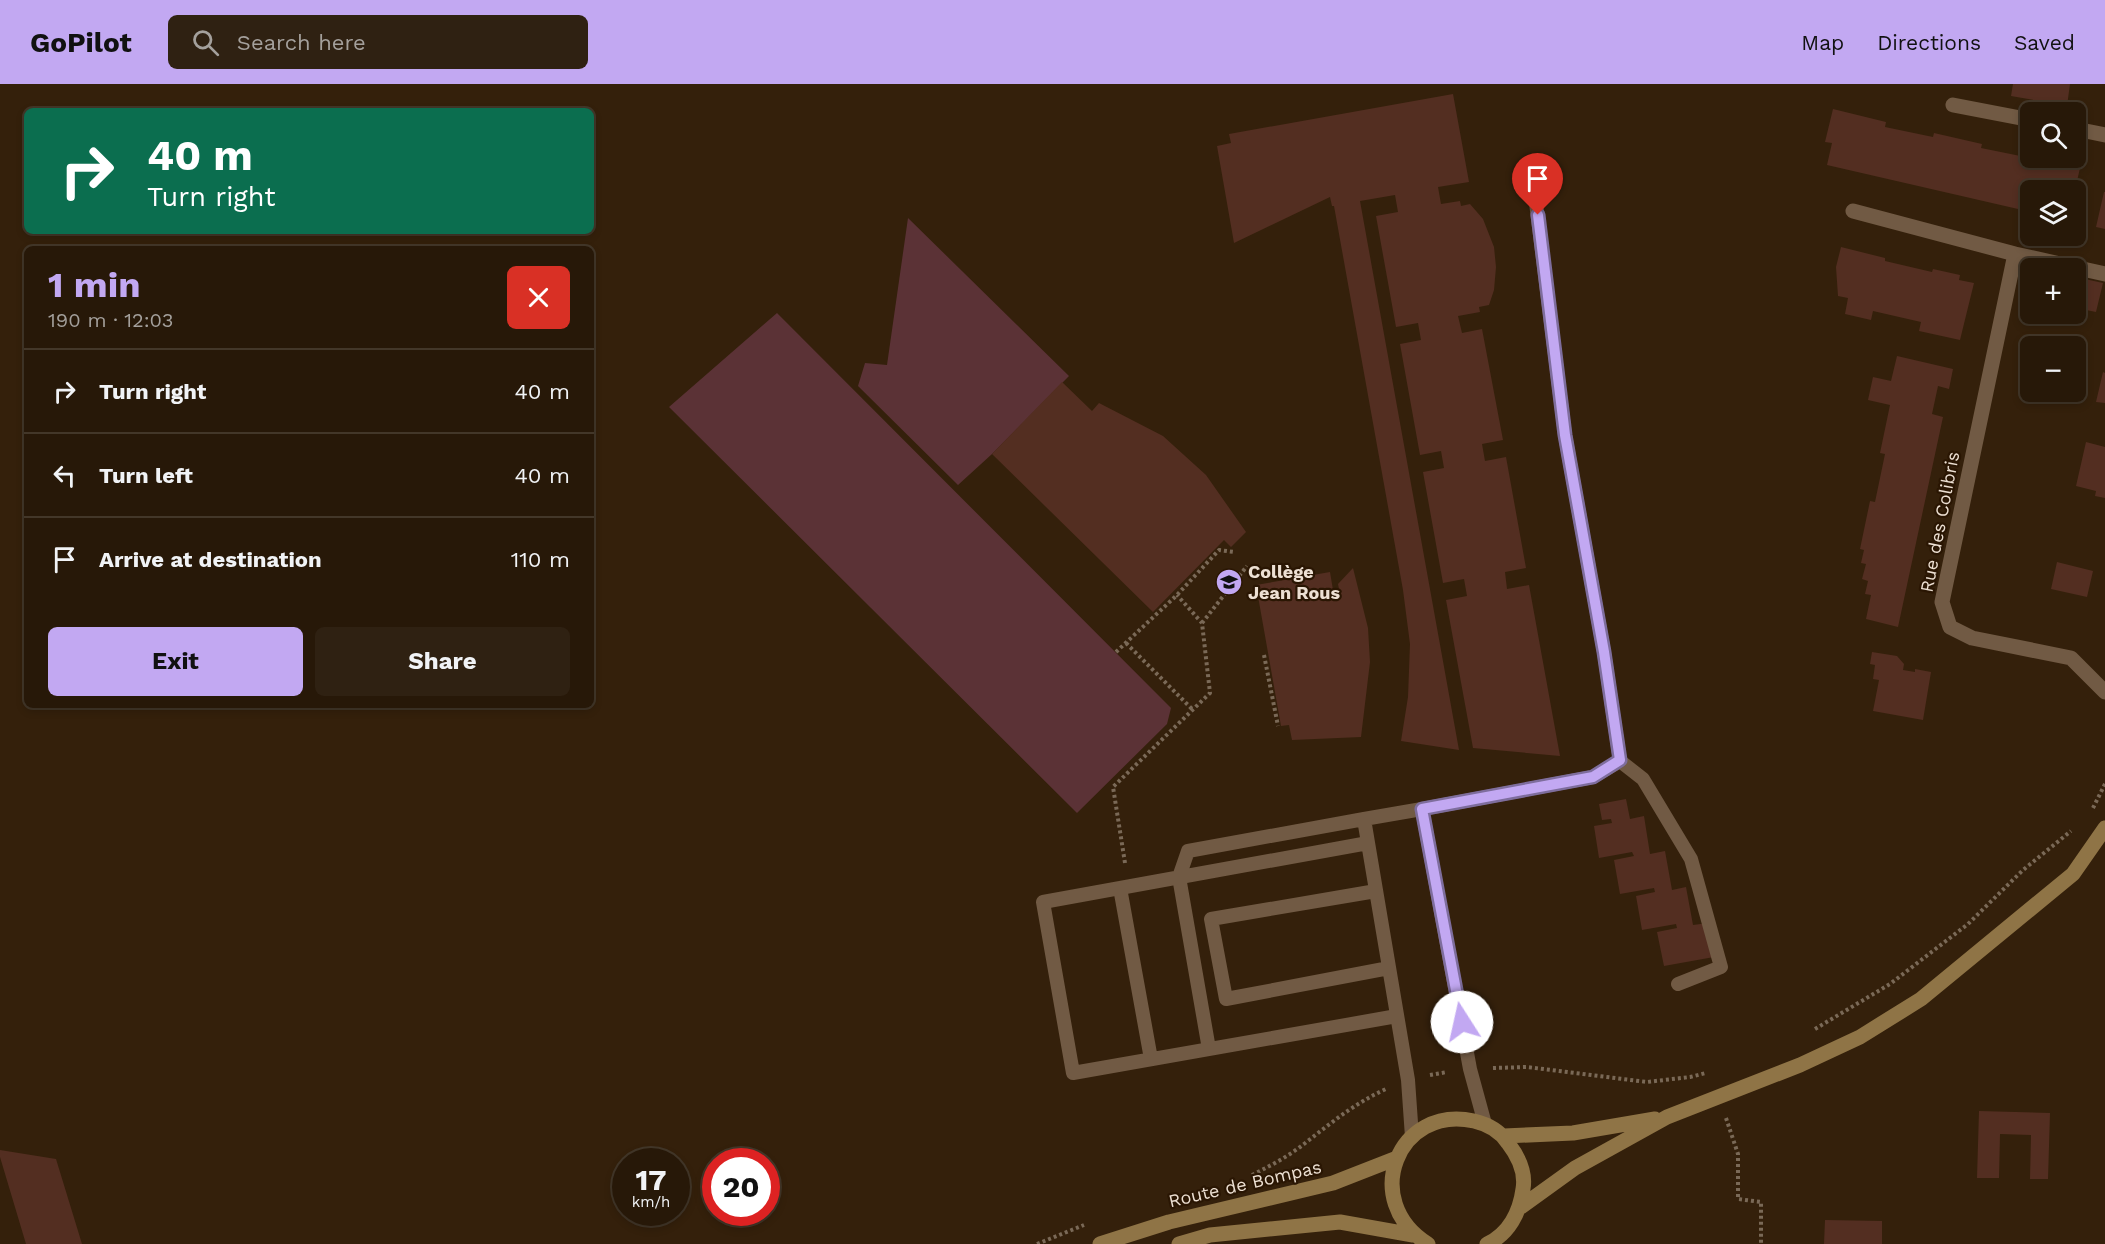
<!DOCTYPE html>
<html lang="en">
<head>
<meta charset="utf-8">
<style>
  body { margin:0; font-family:"Work Sans",sans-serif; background:#2f2112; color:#f1f3f6; height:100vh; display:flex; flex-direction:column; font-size:22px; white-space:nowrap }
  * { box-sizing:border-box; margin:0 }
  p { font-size:20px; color:#a4a09c }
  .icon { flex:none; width:33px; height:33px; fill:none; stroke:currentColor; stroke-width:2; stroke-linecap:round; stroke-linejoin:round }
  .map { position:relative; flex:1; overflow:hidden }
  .side { position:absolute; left:24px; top:162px; width:570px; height:462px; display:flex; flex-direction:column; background:#271808; border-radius:9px; box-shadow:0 3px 9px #0003,0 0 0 2px #433729 }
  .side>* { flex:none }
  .top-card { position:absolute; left:24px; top:24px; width:570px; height:126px; border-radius:9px; box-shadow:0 3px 9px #0003,0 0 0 2px #433729; background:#0b6e4f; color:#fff; overflow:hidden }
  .fabs { position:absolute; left:2020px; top:18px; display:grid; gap:12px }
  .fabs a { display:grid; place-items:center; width:66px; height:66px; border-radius:9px; background:#271808; box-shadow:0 3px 9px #0003,0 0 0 2px #433729; font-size:30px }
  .speed { position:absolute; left:612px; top:1064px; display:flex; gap:12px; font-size:30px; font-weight:700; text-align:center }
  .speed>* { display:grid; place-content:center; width:78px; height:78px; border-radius:50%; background:#271808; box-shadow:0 3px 9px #0003,0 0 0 2px #433729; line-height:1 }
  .speed small { font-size:15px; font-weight:400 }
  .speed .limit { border:9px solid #d22; background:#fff; color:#111 }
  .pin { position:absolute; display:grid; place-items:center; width:51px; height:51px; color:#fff; margin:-62px -26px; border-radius:50% 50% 50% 0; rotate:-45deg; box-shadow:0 0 6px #0007 }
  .pin .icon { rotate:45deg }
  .me { position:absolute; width:66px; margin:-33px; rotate:350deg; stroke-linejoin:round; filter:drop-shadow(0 0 4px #0008) }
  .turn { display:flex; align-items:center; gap:21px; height:126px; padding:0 24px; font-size:27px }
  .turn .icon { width:78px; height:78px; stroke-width:2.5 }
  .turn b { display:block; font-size:42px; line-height:51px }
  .round { display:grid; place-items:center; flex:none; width:63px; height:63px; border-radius:9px; background:#2f2112 }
  .head { display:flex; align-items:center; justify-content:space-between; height:102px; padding:0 24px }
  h1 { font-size:36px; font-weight:700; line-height:45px; color:#c2a8f2 }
  .cta { display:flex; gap:12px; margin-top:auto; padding:12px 24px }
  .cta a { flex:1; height:69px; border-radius:9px; background:#c2a8f2; color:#111; font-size:24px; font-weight:700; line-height:69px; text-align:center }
  .cta a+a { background:#2f2112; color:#f1f3f6 }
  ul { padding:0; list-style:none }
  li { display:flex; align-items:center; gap:18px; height:84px; padding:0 24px; border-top:2px solid #433729 }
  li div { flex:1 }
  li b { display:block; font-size:22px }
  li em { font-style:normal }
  header { display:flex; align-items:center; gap:36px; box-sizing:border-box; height:84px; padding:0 30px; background:#c2a8f2; color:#111 }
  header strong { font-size:28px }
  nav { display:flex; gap:33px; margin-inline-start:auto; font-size:21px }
  .search { width:420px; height:54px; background:#2f2112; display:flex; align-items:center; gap:15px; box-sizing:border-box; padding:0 21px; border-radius:9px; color:#a4a09c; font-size:22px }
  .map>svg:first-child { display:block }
  .green { fill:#5b3236 }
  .building { fill:#532e21 }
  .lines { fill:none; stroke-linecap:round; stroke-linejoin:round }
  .path { stroke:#7a6957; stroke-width:4; stroke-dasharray:3 3; stroke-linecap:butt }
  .lane { stroke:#715a44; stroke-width:14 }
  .street { stroke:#715a44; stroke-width:15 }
  .secondary { stroke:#8f7446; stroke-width:15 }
  .route-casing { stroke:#7e6d9d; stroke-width:15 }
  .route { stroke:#c2a8f2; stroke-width:10 }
  .labels { text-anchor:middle; stroke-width:4.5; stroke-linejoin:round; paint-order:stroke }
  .street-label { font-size:18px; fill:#ede0d3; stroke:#2a1603 }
  .poi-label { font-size:18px; font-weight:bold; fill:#ede0d3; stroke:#2a1603; text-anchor:start }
</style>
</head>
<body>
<header>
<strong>GoPilot</strong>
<div class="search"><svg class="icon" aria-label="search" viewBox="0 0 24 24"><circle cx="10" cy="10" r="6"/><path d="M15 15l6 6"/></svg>Search here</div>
<nav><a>Map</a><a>Directions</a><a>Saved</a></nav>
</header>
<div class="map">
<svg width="2105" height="1160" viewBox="0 0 2105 1160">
  <rect width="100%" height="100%" fill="#34200b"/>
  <path class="green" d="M 908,134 L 1069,292 L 992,370 L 958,401 L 858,302 L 865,279 L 887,281 Z
    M 777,229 L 1171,624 L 1167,640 L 1077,729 L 669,323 Z"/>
  <path class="building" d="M 2013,0 L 2070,0 L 2067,22 L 2011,12 Z
    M 1453,10 L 1469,98 L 1438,103 L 1441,120 L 1460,117 L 1461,122 L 1470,120 L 1483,135 L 1494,163 L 1496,183 L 1494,206 L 1489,221 L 1479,223 L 1480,228 L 1458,232 L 1462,249 L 1482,245 L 1503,356 L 1482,360 L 1485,377 L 1506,373 L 1526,484 L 1505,488 L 1507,505 L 1529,501 L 1560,672 L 1473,664 L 1446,516 L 1467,512 L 1464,495 L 1443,499 L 1423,388 L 1444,384 L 1441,367 L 1420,371 L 1400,260 L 1421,256 L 1418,239 L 1396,243 L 1376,132 L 1398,128 L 1395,111 L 1360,117 L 1459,666 L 1401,657 L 1408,613 L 1410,560 L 1403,506 L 1334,122 L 1332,122 L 1330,113 L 1234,159 L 1217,62 L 1231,59 L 1229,50 Z
    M 1833,25 L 1886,38 L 1885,43 L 1933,53 L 1934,49 L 1982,60 L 1981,64 L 2080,84 L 2075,106 L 2031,106 L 2031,128 L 1827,81 L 1832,59 L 1825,58 Z
    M 2104,108 L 2105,108 L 2105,145 L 2096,143 Z
    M 1841,163 L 1885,174 L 1885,177 L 1932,188 L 1933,185 L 1960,191 L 1959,196 L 1974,199 L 1960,256 L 1919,247 L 1921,238 L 1873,227 L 1871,236 L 1845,230 L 1848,214 L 1838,212 L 1836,183 Z
    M 2076,193 L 2103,199 L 2096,228 L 2076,224 Z
    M 1897,272 L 1953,285 L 1949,305 L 1938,302 L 1932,330 L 1943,333 L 1898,543 L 1866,535 L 1871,511 L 1865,510 L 1868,497 L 1862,495 L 1866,480 L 1861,479 L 1864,466 L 1860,465 L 1870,417 L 1875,418 L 1885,370 L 1880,369 L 1890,321 L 1868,316 L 1873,293 L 1891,297 Z
    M 2103,288 L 2105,289 L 2105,319 L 2096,318 Z
    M 1062,298 L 1092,327 L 1099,319 L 1163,352 L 1206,391 L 1246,448 L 1231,463 L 1224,456 L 1153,528 L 992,370 Z
    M 2086,358 L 2105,363 L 2105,414 L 2095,412 L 2096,407 L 2076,402 Z
    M 2057,478 L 2093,487 L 2087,513 L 2051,505 Z
    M 1353,484 L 1368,544 L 1370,578 L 1361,653 L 1292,656 L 1289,641 L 1281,642 L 1256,501 L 1330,488 L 1333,506 L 1339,505 L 1338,500 Z
    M 1872,568 L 1897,572 L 1904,580 L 1903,586 L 1915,588 L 1915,585 L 1931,588 L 1923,636 L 1873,627 L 1879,596 L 1873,595 L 1875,581 L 1870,580 Z
    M 1626,715 L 1630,735 L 1644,732 L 1650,770 L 1665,767 L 1672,806 L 1686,803 L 1693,841 L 1708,839 L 1714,873 L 1664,882 L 1657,848 L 1677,844 L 1676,840 L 1642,846 L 1636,812 L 1655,808 L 1654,804 L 1620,810 L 1614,776 L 1634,772 L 1632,768 L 1599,774 L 1594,742 L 1612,739 L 1611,735 L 1602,736 L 1599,720 Z
    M 1979,1027 L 2050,1029 L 2048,1095 L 2030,1095 L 2031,1051 L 2000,1050 L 1999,1094 L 1977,1094 Z
    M 0,1066 L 56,1075 L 82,1160 L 26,1160 L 0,1073 Z
    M 1825,1136 L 1882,1137 L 1882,1160 L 1824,1160 Z"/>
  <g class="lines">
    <path class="path" d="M 1202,539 L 1247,482
      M 1126,559 L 1193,626
      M 1116,568 L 1177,511 L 1219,466 L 1234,468
      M 1264,571 L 1278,642
      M 2093,724 L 2105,700
      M 1125,779 L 1113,703 L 1210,609 L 1202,539 L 1177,511
      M 1815,945 L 1890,900 L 1968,840 L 2023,786 L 2071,747
      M 1493,984 L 1527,983 L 1647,998 L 1690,993 L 1706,989
      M 1430,991 L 1447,988
      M 1726,1034 L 1738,1070 L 1738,1115 L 1761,1118 L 1761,1160
      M 1252,1091 C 1270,1082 1289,1072 1304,1060 C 1331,1039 1355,1019 1386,1005
      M 1037,1160 L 1084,1141"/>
    <path class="lane" d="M 1532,87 L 1565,351 L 1604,568 L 1620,677 L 1643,695 L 1691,775 L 1721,883 L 1678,900
      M 1422,725 L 1593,693 L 1620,677
      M 1368,759 L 1043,818 L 1073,989 L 1397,932
      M 1120,804 L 1151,975
      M 1376,807 L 1211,835 L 1226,915 L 1389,884
      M 1209,965 L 1179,793 L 1188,767 L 1364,735
      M 1412,1053 L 1408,996 L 1364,735 L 1422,725 L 1470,985 L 1485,1040"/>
    <path class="street" d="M 1953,21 L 2031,36
      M 2076,45 L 2105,51
      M 1853,127 L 2015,170 L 2105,190
      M 2015,170 L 1942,518 L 1950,543 L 1972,554 L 2071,574 L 2105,608"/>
    <path class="secondary" d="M 1504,1052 L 1573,1049 L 1655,1035
      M 1521,1123 L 1575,1084 L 1667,1033 L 1800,981 L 1860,953 L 1921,915 L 2073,790 L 2105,744
      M 1100,1160 L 1169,1138 L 1333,1099 L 1397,1074
      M 1179,1160 L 1210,1151 L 1340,1138 L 1413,1151
      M 1428,1160 C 1359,1117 1398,1020 1474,1037 C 1487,1040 1500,1047 1508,1059 C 1518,1072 1526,1088 1523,1105 C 1520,1128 1509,1150 1487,1160"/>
  </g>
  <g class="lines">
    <defs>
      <path id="route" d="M 1462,938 L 1422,725 L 1593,693 L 1620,676 L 1604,568 L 1565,351 L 1538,131"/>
    </defs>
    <use href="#route" class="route-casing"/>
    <use href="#route" class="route"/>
  </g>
  <defs>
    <symbol id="school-disc" viewBox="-11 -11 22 22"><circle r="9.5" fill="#c2a8f2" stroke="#2a1603"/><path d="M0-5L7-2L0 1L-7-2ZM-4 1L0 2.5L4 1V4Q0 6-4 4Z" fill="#111"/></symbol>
  </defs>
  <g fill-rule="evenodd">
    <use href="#school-disc" x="1214" y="483" width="30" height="30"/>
  </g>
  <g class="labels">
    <g class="street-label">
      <text transform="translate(1940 438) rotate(-79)" y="6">Rue des Colibris</text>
      <text transform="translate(1245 1100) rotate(-13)" y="6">Route de Bompas</text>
    </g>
    <g class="poi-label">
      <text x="1248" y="494">Collège<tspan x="1248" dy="21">Jean Rous</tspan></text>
    </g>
  </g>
</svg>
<div class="fabs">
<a><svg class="icon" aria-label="search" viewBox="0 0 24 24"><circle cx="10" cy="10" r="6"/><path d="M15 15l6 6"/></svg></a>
<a><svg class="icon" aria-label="layers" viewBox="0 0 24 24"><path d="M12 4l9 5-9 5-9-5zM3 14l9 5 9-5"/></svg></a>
<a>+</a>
<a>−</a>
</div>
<div class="speed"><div>17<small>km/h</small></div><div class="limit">20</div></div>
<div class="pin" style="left:1538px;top:131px;background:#d93025"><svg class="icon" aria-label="arrive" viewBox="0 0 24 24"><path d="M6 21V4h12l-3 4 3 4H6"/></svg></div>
<svg class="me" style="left:1462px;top:938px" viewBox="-20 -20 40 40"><circle r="19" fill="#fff"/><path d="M0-13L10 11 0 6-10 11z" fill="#c2a8f2"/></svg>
<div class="top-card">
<div class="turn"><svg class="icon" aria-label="right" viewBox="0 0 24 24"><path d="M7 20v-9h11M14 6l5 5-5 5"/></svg><div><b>40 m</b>Turn right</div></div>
</div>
<section class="side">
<div class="head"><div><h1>1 min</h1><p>190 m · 12:03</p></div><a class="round" style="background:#d93025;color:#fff"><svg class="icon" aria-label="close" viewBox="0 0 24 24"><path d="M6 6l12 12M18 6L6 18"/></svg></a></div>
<ul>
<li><svg class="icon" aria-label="right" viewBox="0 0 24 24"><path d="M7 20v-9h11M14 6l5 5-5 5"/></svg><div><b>Turn right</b></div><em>40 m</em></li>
<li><svg class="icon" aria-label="left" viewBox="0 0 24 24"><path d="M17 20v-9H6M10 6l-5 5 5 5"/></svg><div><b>Turn left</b></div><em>40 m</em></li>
<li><svg class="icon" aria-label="arrive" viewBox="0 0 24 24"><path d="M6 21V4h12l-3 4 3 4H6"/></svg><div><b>Arrive at destination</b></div><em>110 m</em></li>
</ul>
<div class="cta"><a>Exit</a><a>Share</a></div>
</section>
</div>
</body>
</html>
